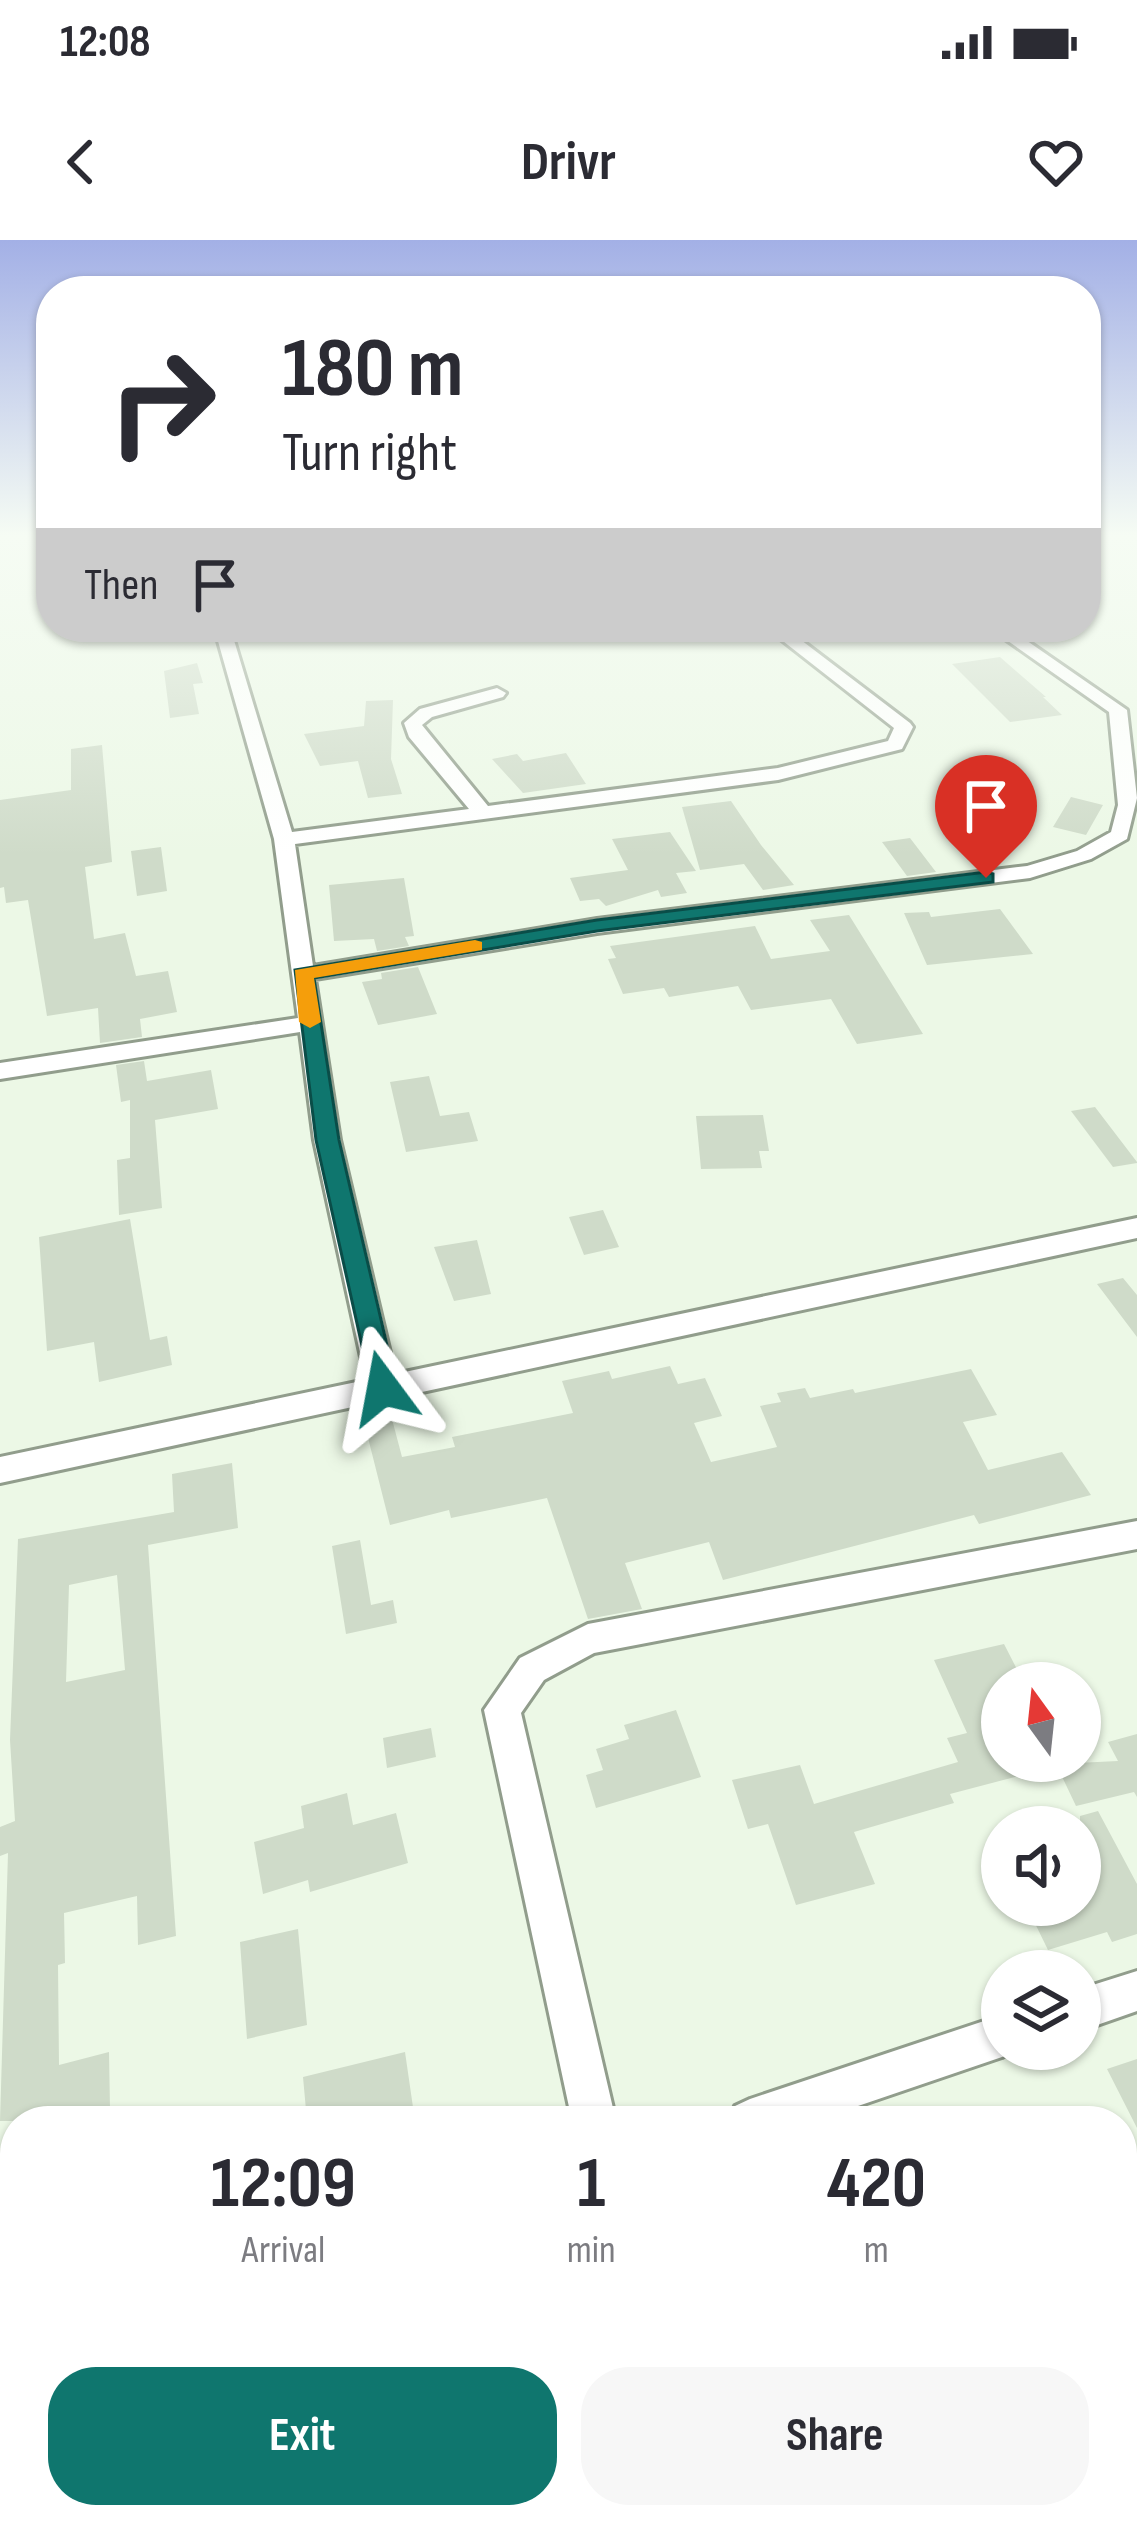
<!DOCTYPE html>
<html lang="en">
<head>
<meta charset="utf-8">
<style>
  body { margin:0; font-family:"Sofia Sans Condensed",sans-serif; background:#f7f7f7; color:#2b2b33; height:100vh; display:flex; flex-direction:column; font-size:45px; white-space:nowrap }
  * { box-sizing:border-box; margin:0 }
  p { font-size:39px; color:#7c7c81 }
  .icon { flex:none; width:66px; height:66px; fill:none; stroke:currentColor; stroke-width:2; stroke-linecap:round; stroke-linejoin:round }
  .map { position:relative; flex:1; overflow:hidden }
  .drawer { position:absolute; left:0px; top:1866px; width:1137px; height:423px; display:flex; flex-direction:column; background:#fff; border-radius:48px 48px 0 0; box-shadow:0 3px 9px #0004 }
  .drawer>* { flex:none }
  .hud { position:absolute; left:36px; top:36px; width:1065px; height:366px; border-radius:48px; box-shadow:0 3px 9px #0004; background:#fff; color:#2b2b33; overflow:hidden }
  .needle { width:78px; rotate:345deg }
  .fabs { position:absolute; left:981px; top:1422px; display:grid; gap:24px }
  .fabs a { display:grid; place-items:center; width:120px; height:120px; border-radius:50%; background:#fff; box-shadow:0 3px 9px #0004; font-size:60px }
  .pin { position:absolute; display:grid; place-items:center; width:102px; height:102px; color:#fff; margin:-123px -51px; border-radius:50% 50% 50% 0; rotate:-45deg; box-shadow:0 0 12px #0007 }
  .pin .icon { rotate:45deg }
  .me { position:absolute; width:132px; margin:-66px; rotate:347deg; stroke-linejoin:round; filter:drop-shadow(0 0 9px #0008) }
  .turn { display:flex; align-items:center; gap:42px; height:252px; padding:0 48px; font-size:54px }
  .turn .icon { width:156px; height:156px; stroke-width:2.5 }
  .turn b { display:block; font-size:84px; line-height:102px }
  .then { display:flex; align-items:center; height:114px; padding:0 48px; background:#0003; gap:24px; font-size:45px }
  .eta { display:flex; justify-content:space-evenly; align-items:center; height:204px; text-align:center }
  .eta b { font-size:72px; font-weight:700; line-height:84px }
  .action { display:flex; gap:24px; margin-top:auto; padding:24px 48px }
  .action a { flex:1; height:138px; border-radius:48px; background:#0f766e; color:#fff; font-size:48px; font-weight:700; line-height:138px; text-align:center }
  .action a+a { background:#f7f7f7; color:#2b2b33 }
  .status { display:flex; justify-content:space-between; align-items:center; height:84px; padding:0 60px; background:#fff; direction:ltr }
  .status svg { height:33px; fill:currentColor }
  header { display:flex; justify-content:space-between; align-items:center; height:156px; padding:0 48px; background:#fff; font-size:54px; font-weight:700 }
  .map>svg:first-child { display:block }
  .building { fill:#cfdbc9; fill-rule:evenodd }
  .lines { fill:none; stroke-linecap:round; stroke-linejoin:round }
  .minor-casing { stroke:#919d8c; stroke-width:6 }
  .minor { fill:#fff; fill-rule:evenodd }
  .route { fill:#0f766e; stroke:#0a4d48; stroke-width:3 }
  .slow { fill:#f59e0b }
</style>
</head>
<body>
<div class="status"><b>12:08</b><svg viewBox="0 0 49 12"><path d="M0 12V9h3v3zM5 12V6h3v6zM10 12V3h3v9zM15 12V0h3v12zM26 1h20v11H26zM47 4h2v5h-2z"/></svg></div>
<header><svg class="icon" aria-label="back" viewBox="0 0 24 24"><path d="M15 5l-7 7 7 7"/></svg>Drivr<svg class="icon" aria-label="heart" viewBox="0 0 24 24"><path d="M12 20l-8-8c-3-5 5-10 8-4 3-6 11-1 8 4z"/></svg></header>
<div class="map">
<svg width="1137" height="2287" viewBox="0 0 1137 2287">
  <rect width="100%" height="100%" fill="#ecf8e6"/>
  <path class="building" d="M 1000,417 L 1046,457 L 1043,457 L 1062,475 L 1010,482 L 952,424 Z
    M 197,423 L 203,443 L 193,444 L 199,474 L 170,478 L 164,431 Z
    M 393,460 L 391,519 L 402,554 L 368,558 L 358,521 L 320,526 L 304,494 L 364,486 L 366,461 Z
    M 102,505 L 112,622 L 85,627 L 94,699 L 125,693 L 136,736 L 168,731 L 177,772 L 140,779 L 142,797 L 100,803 L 98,768 L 47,776 L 28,660 L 6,663 L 4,647 L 0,648 L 0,560 L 71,550 L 71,509 Z
    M 566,513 L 586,544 L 523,553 L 492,519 L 517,514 L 523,521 Z
    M 964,520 L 996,527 L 991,534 L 1029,553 L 1026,561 L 948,543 Z
    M 1071,557 L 1103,565 L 1086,595 L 1053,587 Z
    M 731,561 L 761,605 L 794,645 L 763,650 L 744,624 L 700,630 L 682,567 Z
    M 670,592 L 696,631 L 676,633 L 687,653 L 661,657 L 658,650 L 606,666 L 599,659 L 580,661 L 570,638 L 628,630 L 612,599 Z
    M 910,598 L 936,632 L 907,636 L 882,602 Z
    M 161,607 L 167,651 L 137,656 L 131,611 Z
    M 404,638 L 414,696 L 405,697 L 409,706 L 377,711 L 374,699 L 334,701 L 329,645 Z
    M 1000,669 L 1033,714 L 927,725 L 904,673 L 929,672 L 931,677 Z
    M 849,675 L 923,794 L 857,804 L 831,759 L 751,770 L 738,746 L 669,757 L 664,748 L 623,754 L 608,719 L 616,718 L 610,706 L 755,686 L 771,719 L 830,711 L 810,680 Z
    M 418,727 L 437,774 L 378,785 L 362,742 L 382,739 L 381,733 Z
    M 144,821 L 147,841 L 211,830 L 218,869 L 155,880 L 162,968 L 119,975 L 117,920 L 130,918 L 130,860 L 121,862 L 116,825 Z
    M 429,836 L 440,876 L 469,872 L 478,901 L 406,912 L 390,842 Z
    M 1095,867 L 1137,922 L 1137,923 L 1113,927 L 1071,871 Z
    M 763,875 L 769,911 L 759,911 L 762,928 L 701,929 L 696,876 Z
    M 603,970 L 619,1007 L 584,1015 L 569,977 Z
    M 130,979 L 150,1100 L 167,1096 L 172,1125 L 99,1142 L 94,1102 L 47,1111 L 39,997 Z
    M 477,1000 L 491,1054 L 454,1061 L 434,1007 Z
    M 1123,1038 L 1137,1055 L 1137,1097 L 1097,1044 Z
    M 670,1126 L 678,1144 L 705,1138 L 722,1176 L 694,1183 L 711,1222 L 777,1207 L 760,1166 L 781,1162 L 777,1153 L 805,1148 L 810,1158 L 853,1149 L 855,1153 L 971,1129 L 997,1175 L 963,1182 L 988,1230 L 1062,1212 L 1091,1255 L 979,1284 L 974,1275 L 723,1340 L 709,1302 L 625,1323 L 642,1369 L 588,1379 L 547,1258 L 451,1278 L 449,1270 L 390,1285 L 361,1170 L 388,1164 L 402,1217 L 455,1207 L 452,1197 L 573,1173 L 562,1141 L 609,1131 L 612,1139 Z
    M 232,1223 L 238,1288 L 148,1305 L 176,1696 L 138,1705 L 137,1656 L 64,1673 L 65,1723 L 58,1725 L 59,1825 L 109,1812 L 110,1869 L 65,1881 L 0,1881 L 8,1613 L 0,1616 L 0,1587 L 15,1581 L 10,1500 L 18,1299 L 174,1272 L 172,1234 ZM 117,1335 L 125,1430 L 66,1442 L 69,1345 Z
    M 360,1300 L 371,1365 L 393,1360 L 397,1383 L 346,1394 L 332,1306 Z
    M 1004,1404 L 1024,1443 L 1002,1443 L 1002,1521 L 1048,1521 L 1049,1528 L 950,1554 L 954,1563 L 854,1592 L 875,1644 L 796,1665 L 768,1584 L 748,1589 L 732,1540 L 800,1525 L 814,1564 L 958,1522 L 947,1498 L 967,1493 L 934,1420 Z
    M 676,1470 L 701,1537 L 596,1568 L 586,1535 L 603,1530 L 596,1509 L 629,1499 L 624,1485 Z
    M 431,1488 L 436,1517 L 387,1528 L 383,1498 Z
    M 1137,1494 L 1137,1557 L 1134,1552 L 1076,1566 L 1056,1524 L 1118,1521 L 1108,1502 Z
    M 347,1553 L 353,1585 L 396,1573 L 408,1623 L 310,1652 L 308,1640 L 263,1654 L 254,1602 L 304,1588 L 301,1566 Z
    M 1098,1571 L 1137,1644 L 1137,1694 L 1112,1702 L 1107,1692 L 1048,1710 L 1026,1665 L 1080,1665 L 1080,1576 Z
    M 298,1689 L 307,1785 L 247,1799 L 240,1702 Z
    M 405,1812 L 415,1881 L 307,1881 L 303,1837 Z
    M 1137,1819 L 1137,1888 L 1107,1829 Z"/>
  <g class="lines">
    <defs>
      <path id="minor" d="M 214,387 L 230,387 L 292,592 L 469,569 L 409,497 L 404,483 L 420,469 L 497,448 L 506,453 L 503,457 L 432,477 L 422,485 L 488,566 L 778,528 L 888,501 L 894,488 L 765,387 L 888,387 L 880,392 L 797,397 L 910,483 L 913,487 L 902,509 L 778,540 L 295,604 L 313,726 L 597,679 L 1027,626 L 1077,611 L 1111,592 L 1118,565 L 1109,472 L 988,387 L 1007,387 L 1127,470 L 1137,558 L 1127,599 L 1091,619 L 1030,638 L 597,693 L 315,739 L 340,900 L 395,1134 L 1137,978 L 1137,998 L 0,1243 L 0,1217 L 366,1140 L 314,900 L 300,792 L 0,839 L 0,823 L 298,778 L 274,599 Z
        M 1137,1281 L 1137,1309 L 594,1413 L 544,1440 L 521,1473 L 616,1881 L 572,1881 L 484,1470 L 520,1418 L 588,1384 Z
        M 1137,1731 L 1137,1771 L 1080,1791 L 1080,1749 Z
        M 1002,1775 L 1002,1809 L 1017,1809 L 1002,1817 L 814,1881 L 728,1881 L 735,1866 L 750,1859 Z
        M 661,2274 L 711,2274 L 714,2287 L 664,2287 Z"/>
    </defs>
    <use href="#minor" class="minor-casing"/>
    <use href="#minor" class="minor"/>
  </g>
  <linearGradient id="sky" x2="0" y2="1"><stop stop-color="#a3b0e6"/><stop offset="0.48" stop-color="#f6fcf4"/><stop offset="1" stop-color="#f6fcf4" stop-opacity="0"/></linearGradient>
  <rect width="1137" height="615" fill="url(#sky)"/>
  <path class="route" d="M 986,632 L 993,634 L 993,642 L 597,691 L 314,738 L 339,900 L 397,1148 L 383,1158 L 373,1155 L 316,900 L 295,730 L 597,680 Z"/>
  <path class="slow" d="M 475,700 L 482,702 L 482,710 L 314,738 L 321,782 L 310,788 L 299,782 L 295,730 Z"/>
</svg>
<div class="fabs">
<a><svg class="needle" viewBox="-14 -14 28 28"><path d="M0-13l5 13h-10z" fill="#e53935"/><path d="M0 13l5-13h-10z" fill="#7c7c81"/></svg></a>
<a><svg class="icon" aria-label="sound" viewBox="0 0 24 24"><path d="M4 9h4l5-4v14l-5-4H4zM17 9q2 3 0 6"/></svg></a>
<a><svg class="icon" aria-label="layers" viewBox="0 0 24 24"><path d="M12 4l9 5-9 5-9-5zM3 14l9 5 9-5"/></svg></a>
</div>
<div class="pin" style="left:986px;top:638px;background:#d93025"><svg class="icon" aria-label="arrive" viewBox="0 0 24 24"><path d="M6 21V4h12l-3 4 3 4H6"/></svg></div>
<svg class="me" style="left:383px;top:1148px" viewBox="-20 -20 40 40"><path d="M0-17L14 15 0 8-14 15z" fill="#0f766e" stroke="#fff" stroke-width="4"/></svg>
<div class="hud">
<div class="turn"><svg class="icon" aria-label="right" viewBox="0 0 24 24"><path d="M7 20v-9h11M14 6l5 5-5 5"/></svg><div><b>180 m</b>Turn right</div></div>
<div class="then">Then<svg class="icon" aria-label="arrive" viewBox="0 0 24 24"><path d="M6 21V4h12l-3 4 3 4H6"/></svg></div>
</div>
<section class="drawer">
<div class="eta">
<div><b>12:09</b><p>Arrival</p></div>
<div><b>1</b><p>min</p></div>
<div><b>420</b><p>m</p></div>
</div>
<div class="action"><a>Exit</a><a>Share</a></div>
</section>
</div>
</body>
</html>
